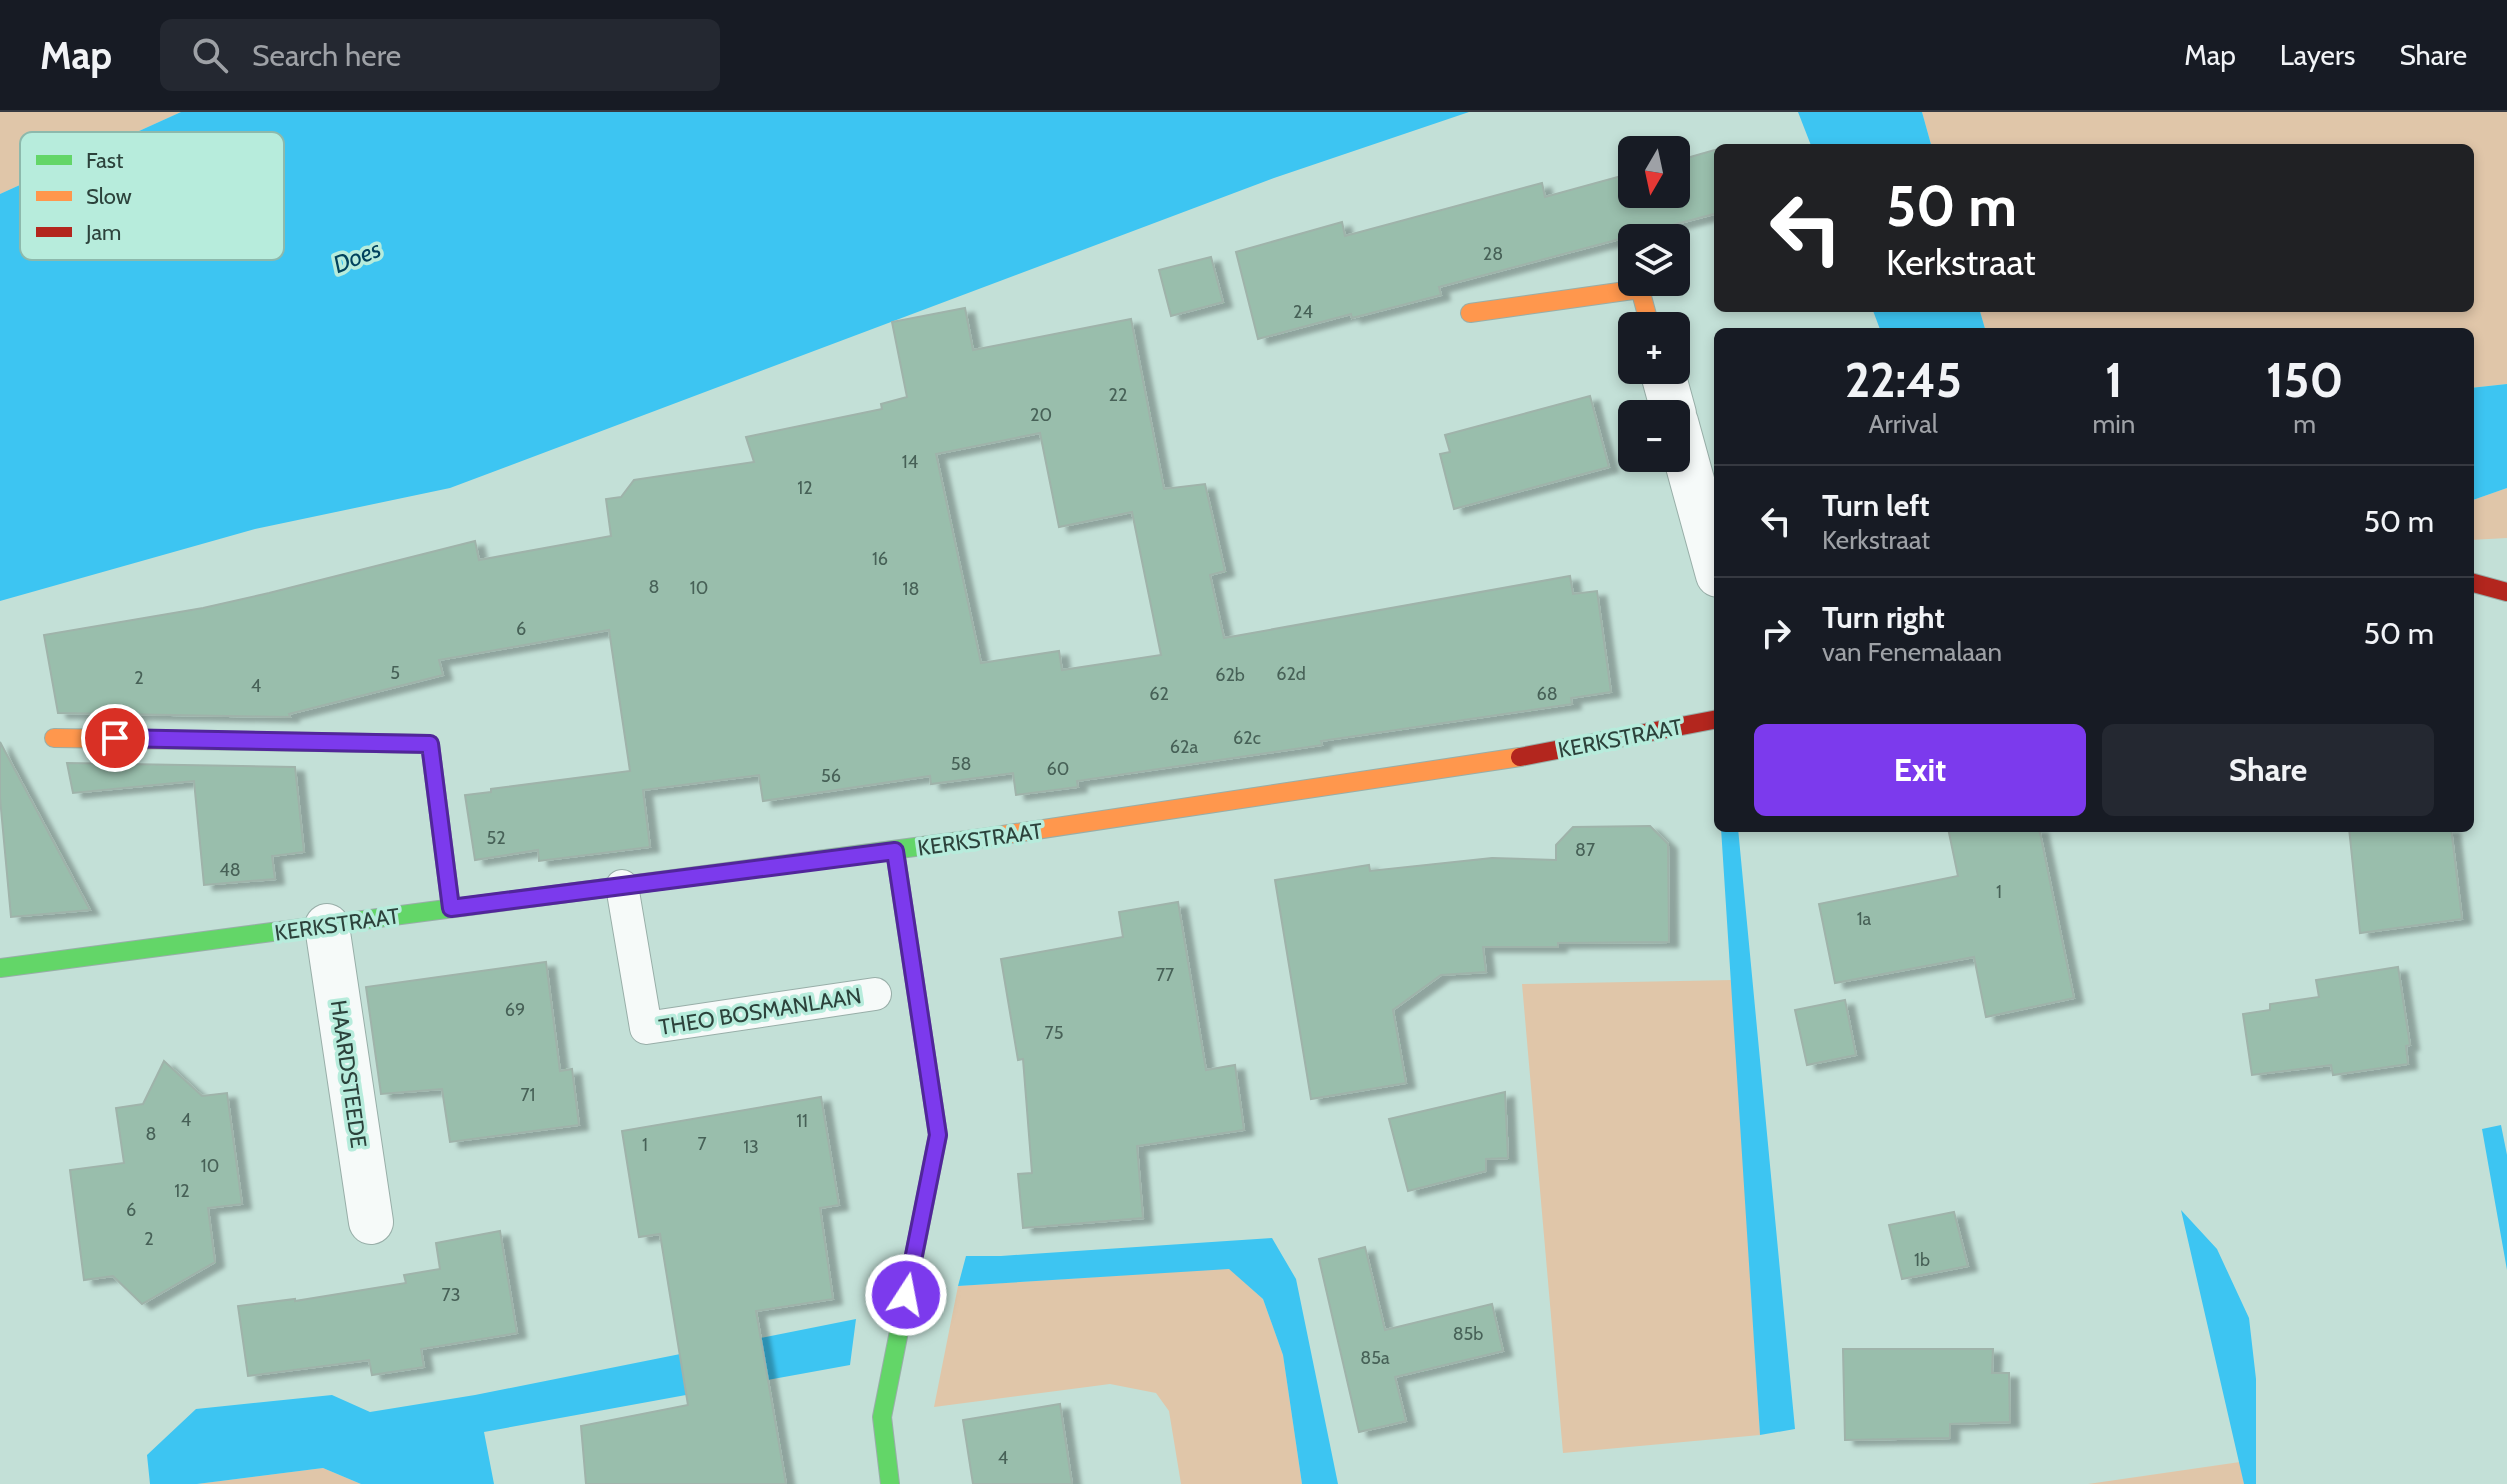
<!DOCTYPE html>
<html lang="en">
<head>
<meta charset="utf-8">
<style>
  body { margin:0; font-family:Cabin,sans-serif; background:#242831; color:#f1f3f6; height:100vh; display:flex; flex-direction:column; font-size:30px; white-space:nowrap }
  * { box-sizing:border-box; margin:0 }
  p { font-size:26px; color:#9ea1a6 }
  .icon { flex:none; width:44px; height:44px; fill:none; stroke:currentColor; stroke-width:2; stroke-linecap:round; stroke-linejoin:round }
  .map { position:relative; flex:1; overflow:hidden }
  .drawer { position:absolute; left:1714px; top:216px; width:760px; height:504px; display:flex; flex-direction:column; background:#171b24; border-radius:12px; box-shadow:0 4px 12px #0003 }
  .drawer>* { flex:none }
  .hud { position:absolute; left:1714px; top:32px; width:760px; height:168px; border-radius:12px; box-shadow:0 4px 12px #0003; background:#202124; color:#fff; overflow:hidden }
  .needle { width:52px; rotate:189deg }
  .controls { position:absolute; left:1618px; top:24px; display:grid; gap:16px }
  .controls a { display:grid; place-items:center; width:72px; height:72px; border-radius:12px; background:#171b24; box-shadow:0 4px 12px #0003; font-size:40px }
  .pin { position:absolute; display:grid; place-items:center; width:68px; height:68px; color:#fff; margin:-34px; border:4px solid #fff; border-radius:50%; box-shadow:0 2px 8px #0007 }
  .me { position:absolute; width:88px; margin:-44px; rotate:11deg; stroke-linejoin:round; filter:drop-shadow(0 0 6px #0008) }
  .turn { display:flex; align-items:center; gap:28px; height:168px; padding:0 40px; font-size:36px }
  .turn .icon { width:104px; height:104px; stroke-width:2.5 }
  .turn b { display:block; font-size:56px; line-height:68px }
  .eta { display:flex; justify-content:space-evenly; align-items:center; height:136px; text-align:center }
  .eta b { font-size:48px; font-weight:800; line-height:56px }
  .action { display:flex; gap:16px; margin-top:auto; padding:16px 40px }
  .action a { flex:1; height:92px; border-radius:12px; background:#7c3aed; color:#fff; font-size:32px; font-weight:800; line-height:92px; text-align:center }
  .action a+a { background:#242831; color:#f1f3f6 }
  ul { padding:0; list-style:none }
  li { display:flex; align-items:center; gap:24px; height:112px; padding:0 40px; border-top:2px solid #363941 }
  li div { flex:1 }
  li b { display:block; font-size:30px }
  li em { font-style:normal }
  header { display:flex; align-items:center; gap:48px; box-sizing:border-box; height:112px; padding:0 40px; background:#171b24; border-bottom:2px solid #363941 }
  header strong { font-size:38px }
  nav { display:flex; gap:44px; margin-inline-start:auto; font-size:28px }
  .search { width:560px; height:72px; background:#242831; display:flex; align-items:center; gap:20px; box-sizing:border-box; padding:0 28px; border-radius:12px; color:#9ea1a6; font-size:30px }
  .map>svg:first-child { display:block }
  .green { fill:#e0c6a9 }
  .water { fill:#3dc5f2 }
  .building { fill:#99beac; stroke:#9fb3aa; stroke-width:2; fill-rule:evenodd; filter:url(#shadow) }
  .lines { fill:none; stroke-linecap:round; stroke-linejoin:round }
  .lane-casing { stroke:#98aea8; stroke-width:34 }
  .street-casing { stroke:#98aea8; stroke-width:46 }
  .fast-casing { stroke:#98aea8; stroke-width:20 }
  .slow-casing { stroke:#98aea8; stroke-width:20 }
  .jam-casing { stroke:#98aea8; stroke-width:20 }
  .lane { stroke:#f6faf9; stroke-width:32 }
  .street { stroke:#f6faf9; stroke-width:44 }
  .fast { stroke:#63d668; stroke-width:18 }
  .slow { stroke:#ff974d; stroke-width:18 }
  .jam { stroke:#b3261e; stroke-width:18 }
  .route-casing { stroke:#51269a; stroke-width:20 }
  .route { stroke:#7c3aed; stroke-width:14 }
  .labels { text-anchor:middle; stroke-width:7; stroke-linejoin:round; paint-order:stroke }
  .number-label { font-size:18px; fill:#476157 }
  .street-label { font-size:22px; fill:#2c423b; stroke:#b7ecdc }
  .water-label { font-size:24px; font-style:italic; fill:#01425d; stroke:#b7ecdc }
  .key { fill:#b7ecdc; stroke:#8db9ac; stroke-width:2 }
  .key-label { font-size:22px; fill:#2c423b }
</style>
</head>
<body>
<header>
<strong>Map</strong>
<div class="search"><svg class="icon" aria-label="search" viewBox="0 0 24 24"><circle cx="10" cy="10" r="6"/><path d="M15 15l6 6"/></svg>Search here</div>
<nav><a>Map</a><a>Layers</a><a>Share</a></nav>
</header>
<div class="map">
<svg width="2507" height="1372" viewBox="0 0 2507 1372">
  <defs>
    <filter id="shadow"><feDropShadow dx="9" dy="5" stdDeviation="2" flood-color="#0004"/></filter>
  </defs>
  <rect width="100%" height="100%" fill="#c3e0d7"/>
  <path class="green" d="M 0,0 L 181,0 L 0,82 Z
    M 1922,0 L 2507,0 L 2507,272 L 2470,276 L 2470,220 L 1986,220 L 1979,196 L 2470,196 L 2470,36 L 1932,36 Z
    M 2507,376 L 2507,426 L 2470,428 L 2470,389 Z
    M 1732,868 L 1760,1323 L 1563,1341 L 1522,872 Z
    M 1229,1156 L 1263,1187 L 1283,1243 L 1302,1372 L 1181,1372 L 1169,1299 L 1156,1281 L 1110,1272 L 934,1295 L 958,1174 Z
    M 2240,1350 L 2244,1372 L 2088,1372 Z
    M 323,1356 L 361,1372 L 197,1372 Z"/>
  <path class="water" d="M 181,0 L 1469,0 L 1274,66 L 450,376 L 255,417 L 0,489 L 0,82 Z
    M 1798,0 L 1922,0 L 1932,36 L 1812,36 Z
    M 1872,196 L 1979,196 L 1986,220 L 1881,220 Z
    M 2507,272 L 2507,376 L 2470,389 L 2470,276 Z
    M 1721,716 L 1738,716 L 1795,1317 L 1760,1323 Z
    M 2501,1013 L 2507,1043 L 2507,1158 L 2482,1017 Z
    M 2181,1098 L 2217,1137 L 2249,1206 L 2256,1267 L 2256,1372 L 2244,1372 Z
    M 1272,1126 L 1296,1167 L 1338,1372 L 1302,1372 L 1283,1243 L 1263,1187 L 1229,1157 L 958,1174 L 966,1144 L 1001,1144 Z
    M 856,1207 L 850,1253 L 484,1320 L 494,1372 L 361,1372 L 323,1356 L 197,1372 L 150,1372 L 147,1343 L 196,1297 L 332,1283 L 370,1300 L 475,1283 Z"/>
  <path class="building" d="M 1718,37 L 1718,101 L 1439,175 L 1441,183 L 1352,206 L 1351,202 L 1258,227 L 1236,140 L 1342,110 L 1345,124 L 1542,71 L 1545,85 L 1632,61 L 1632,82 L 1676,82 L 1676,49 Z
    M 1211,145 L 1223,190 L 1171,204 L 1159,158 Z
    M 965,196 L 973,238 L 1131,207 L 1164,377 L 1205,372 L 1225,459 L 1210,463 L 1224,526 L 1570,464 L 1573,482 L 1597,479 L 1611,580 L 1571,586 L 1572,592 L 1321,629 L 1322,633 L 1077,669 L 1078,675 L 1016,683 L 1013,661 L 931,672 L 930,664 L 763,689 L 759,663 L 643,678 L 650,735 L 539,749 L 538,738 L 475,748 L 465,683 L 491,680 L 491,677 L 630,659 L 609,518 L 439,548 L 443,563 L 289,602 L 290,605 L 58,601 L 44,523 L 203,496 L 269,481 L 475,429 L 479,448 L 611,424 L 606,387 L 621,385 L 634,368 L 754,350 L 746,325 L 882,297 L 881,292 L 907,285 L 892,210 ZM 1040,321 L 1059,415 L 1132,400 L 1161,543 L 1062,558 L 1059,539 L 981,551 L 936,342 Z
    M 1590,284 L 1609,355 L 1454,397 L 1440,342 L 1450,340 L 1445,323 Z
    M 0,630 L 90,798 L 11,805 L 0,686 Z
    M 67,651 L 295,655 L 304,740 L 272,744 L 275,767 L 204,773 L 194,669 L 73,681 Z
    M 1650,714 L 1668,732 L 1669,830 L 1558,831 L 1558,835 L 1483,835 L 1486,860 L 1441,863 L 1393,898 L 1406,971 L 1311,987 L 1275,768 L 1369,753 L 1370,759 L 1492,746 L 1556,748 L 1556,733 L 1573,715 Z
    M 1948,716 L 2039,716 L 2074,886 L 1986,905 L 1974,845 L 1835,871 L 1819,792 L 1958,764 Z
    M 2349,716 L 2451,716 L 2462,807 L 2360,821 Z
    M 1178,790 L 1206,958 L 1235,953 L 1244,1018 L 1137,1034 L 1143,1106 L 1023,1116 L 1018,1062 L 1032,1061 L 1023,947 L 1018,948 L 1001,847 L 1123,825 L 1119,800 Z
    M 546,850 L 560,959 L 572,957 L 579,1013 L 450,1030 L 442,977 L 381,982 L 366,875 Z
    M 2398,855 L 2410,933 L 2406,934 L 2408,952 L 2333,963 L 2331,953 L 2252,963 L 2243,902 L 2270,898 L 2270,892 L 2319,885 L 2316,868 Z
    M 1845,888 L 1856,943 L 1807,953 L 1795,898 Z
    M 164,949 L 202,984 L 227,981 L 242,1092 L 208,1096 L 215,1150 L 142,1192 L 113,1164 L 84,1168 L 70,1058 L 124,1051 L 116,996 L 143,992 Z
    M 1505,980 L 1508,1046 L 1486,1047 L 1486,1059 L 1408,1079 L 1389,1007 Z
    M 821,985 L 839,1093 L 820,1096 L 833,1187 L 756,1199 L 786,1372 L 586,1372 L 581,1314 L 688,1293 L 660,1122 L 639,1125 L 622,1019 Z
    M 1954,1100 L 1968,1154 L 1902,1167 L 1889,1113 Z
    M 500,1119 L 517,1221 L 421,1237 L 424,1255 L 372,1263 L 369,1248 L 248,1264 L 238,1194 L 295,1187 L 295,1189 L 406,1171 L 404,1163 L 440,1157 L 436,1131 Z
    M 1365,1135 L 1385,1218 L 1492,1192 L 1503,1239 L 1395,1265 L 1406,1309 L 1359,1320 L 1319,1147 Z
    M 1843,1237 L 1993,1237 L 1992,1261 L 2009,1261 L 2010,1310 L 1950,1312 L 1950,1326 L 1845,1328 Z
    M 1060,1292 L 1072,1372 L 973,1372 L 963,1308 Z"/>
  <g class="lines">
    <defs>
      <path id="lane" d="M 622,774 L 646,916 L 875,882"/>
      <path id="street" d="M 1662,258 L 1674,302
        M 1676,310 L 1718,463
        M 327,814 L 371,1110"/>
      <path id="fast" d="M 316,630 L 430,632 L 451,796
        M 0,856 L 983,726
        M 890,1372 L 882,1305 L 938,1023 L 895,739"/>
      <path id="slow" d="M 1470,201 L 1640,177 L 1650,214
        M 54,626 L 316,630
        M 983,726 L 1520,645"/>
      <path id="jam" d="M 2470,470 L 2507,480
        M 1520,645 L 1718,607"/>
    </defs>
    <use href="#lane" class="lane-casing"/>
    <use href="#street" class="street-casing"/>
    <use href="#fast" class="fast-casing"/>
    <use href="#slow" class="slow-casing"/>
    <use href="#jam" class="jam-casing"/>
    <use href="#lane" class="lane"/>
    <use href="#street" class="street"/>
    <use href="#fast" class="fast"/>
    <use href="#slow" class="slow"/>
    <use href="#jam" class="jam"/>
  </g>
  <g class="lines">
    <defs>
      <path id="route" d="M 115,626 L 430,632 L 451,796 L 895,739 L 938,1023 L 906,1183"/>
    </defs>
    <use href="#route" class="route-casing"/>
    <use href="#route" class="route"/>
  </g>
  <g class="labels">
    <g class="number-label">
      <text x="1493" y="148">28</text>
      <text x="1303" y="206">24</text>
      <text x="1118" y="289">22</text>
      <text x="1041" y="309">20</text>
      <text x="910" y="356">14</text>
      <text x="805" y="382">12</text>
      <text x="880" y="453">16</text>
      <text x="654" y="481">8</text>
      <text x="699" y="482">10</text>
      <text x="911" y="483">18</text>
      <text x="521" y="523">6</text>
      <text x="395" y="567">5</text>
      <text x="1291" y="568">62d</text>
      <text x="1230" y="569">62b</text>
      <text x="139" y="572">2</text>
      <text x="256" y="580">4</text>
      <text x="1159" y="588">62</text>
      <text x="1547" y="588">68</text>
      <text x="1247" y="632">62c</text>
      <text x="1184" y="641">62a</text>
      <text x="961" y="658">58</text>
      <text x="1058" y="663">60</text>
      <text x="831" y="670">56</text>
      <text x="496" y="732">52</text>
      <text x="1585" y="744">87</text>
      <text x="230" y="764">48</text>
      <text x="1999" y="786">1</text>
      <text x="1864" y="813">1a</text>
      <text x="1165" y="869">77</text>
      <text x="515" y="904">69</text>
      <text x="1054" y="927">75</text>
      <text x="528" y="989">71</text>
      <text x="186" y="1014">4</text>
      <text x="802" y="1015">11</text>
      <text x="151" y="1028">8</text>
      <text x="702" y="1038">7</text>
      <text x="645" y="1039">1</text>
      <text x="751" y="1041">13</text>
      <text x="210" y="1060">10</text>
      <text x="182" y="1085">12</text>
      <text x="131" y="1104">6</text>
      <text x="149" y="1133">2</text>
      <text x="1922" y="1154">1b</text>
      <text x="451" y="1189">73</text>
      <text x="1468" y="1228">85b</text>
      <text x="1375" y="1252">85a</text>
      <text x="1003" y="1352">4</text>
    </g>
    <g class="street-label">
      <text transform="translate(1620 626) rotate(-11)" y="8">KERKSTRAAT</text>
      <text transform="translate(980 727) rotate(-8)" y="8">KERKSTRAAT</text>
      <text transform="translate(337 812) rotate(-8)" y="8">KERKSTRAAT</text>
      <text transform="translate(760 899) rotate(-9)" y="8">THEO BOSMANLAAN</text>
      <text transform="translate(349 962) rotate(82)" y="8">HAARDSTEEDE</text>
    </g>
    <g class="water-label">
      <text transform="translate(357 145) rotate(-22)" y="8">Does</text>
    </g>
  </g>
  <rect x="20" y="20" width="264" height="128" rx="12" class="key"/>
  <rect x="36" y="43" width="36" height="10" fill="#63d668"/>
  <rect x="36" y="79" width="36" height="10" fill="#ff974d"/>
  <rect x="36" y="115" width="36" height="10" fill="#b3261e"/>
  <g class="key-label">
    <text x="86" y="56">Fast</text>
    <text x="86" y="92">Slow</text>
    <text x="86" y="128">Jam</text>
  </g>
</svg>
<div class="controls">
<a><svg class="needle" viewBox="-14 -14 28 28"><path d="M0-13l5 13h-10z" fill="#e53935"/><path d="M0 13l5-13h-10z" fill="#9ea1a6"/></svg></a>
<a><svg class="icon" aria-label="layers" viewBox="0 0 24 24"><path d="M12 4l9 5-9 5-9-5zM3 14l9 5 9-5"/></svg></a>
<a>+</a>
<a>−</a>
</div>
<div class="pin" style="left:115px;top:626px;background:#d93025"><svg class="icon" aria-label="arrive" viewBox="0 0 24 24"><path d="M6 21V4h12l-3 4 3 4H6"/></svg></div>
<svg class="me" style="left:906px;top:1183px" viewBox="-20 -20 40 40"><circle r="17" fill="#7c3aed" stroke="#fff" stroke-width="3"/><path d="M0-11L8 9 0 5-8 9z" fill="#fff"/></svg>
<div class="hud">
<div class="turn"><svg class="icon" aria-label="left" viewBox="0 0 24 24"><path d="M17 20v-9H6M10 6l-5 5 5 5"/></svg><div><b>50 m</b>Kerkstraat</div></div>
</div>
<section class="drawer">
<div class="eta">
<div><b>22:45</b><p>Arrival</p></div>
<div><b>1</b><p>min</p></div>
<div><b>150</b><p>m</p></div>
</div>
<ul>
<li><svg class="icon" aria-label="left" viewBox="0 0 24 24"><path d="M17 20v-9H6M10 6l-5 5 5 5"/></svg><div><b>Turn left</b><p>Kerkstraat</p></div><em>50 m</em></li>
<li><svg class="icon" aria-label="right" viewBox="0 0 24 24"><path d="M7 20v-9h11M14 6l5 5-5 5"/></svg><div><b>Turn right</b><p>van Fenemalaan</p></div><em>50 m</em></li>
</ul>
<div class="action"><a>Exit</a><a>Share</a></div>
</section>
</div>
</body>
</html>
